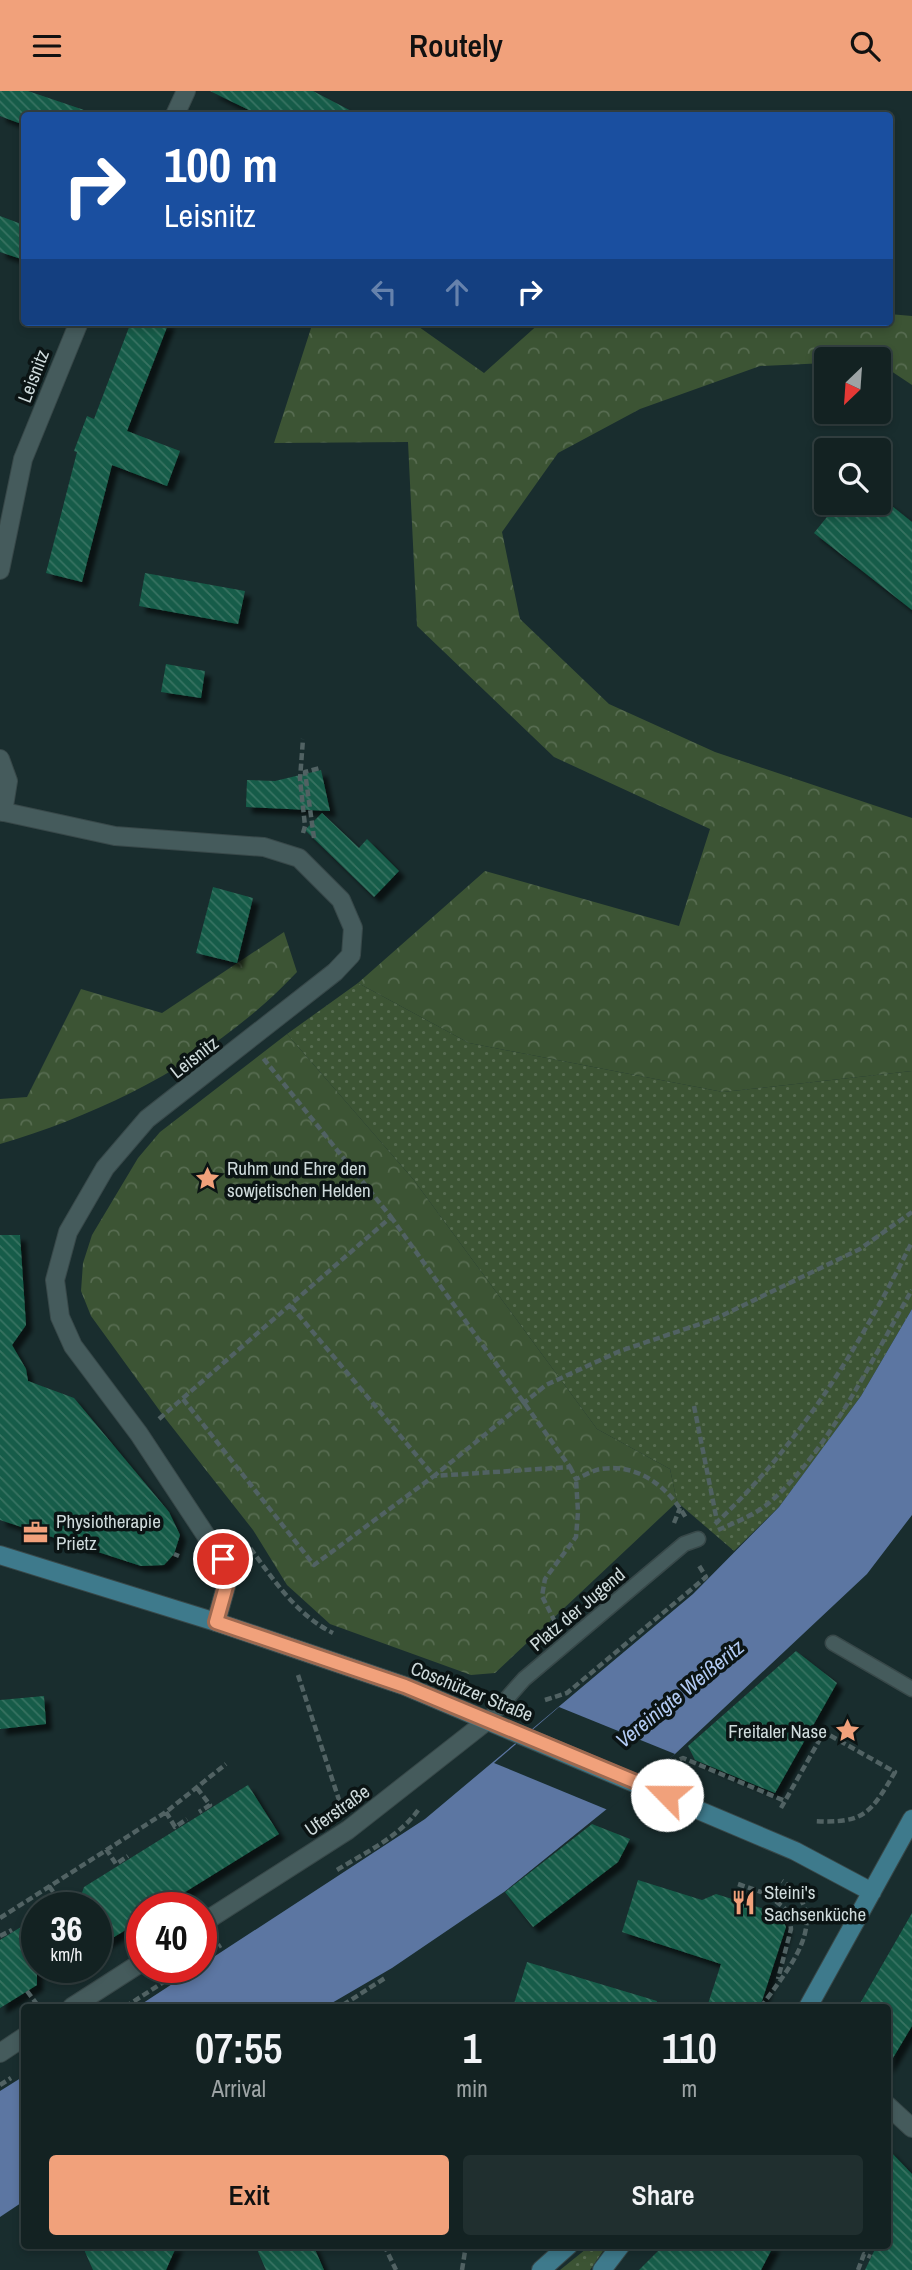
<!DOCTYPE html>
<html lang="en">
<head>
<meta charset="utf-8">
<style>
  body { margin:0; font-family:"Archivo Narrow",sans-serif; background:#202f2f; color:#f1f3f6; height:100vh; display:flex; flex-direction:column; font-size:26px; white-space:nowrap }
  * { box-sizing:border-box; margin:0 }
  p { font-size:23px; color:#9da4a5 }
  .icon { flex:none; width:38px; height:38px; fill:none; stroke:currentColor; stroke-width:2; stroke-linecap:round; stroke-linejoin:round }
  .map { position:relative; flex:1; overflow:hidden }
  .details { position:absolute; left:21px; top:1913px; width:870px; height:245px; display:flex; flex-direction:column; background:#132222; border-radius:7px; box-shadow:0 4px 10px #0003,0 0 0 2px #323f40 }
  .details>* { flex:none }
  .banner { position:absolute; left:21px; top:21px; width:872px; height:214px; border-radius:7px; box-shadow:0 4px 10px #0003,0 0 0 2px #323f40; background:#1a4fa0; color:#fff; overflow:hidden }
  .needle { width:46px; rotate:205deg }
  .fabs { position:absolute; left:814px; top:256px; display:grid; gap:14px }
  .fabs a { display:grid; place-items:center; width:77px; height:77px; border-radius:7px; background:#132222; box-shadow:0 4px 10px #0003,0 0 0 2px #323f40; font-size:35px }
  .speed { position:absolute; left:21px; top:1801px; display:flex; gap:14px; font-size:35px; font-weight:700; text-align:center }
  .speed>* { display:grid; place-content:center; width:91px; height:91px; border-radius:50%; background:#132222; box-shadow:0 4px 10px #0003,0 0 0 2px #323f40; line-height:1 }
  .speed small { font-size:18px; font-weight:400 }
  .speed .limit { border:10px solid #d22; background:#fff; color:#111 }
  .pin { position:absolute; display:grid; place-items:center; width:60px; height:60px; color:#fff; margin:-30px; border:4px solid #fff; border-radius:50%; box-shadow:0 2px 7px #0007 }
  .me { position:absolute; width:77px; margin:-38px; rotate:293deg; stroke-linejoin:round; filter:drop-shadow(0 0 5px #0008) }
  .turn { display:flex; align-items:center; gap:24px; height:147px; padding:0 28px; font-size:32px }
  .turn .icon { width:91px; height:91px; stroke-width:2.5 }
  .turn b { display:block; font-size:49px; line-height:60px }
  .lanes { display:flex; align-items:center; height:66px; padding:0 28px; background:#0003; justify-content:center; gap:35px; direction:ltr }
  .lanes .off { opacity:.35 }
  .eta { display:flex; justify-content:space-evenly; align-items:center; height:119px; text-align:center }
  .eta b { font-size:42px; font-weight:600; line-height:49px }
  .cta { display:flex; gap:14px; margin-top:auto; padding:14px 28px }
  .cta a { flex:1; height:80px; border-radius:7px; background:#f1a17b; color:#111; font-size:28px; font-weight:600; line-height:80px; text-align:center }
  .cta a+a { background:#202f2f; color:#f1f3f6 }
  header { display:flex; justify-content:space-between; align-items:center; height:91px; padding:0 28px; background:#f1a17b; color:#111; font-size:32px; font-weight:600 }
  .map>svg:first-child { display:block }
  .grass { fill:url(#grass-dots) }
  .forest { fill:url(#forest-crowns) }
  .water { fill:#5c76a2 }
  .pier { fill:#192d2e }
  .building { fill:url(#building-back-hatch); filter:url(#shadow) }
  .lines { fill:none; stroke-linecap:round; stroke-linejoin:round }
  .lane-casing { stroke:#384849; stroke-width:17 }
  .street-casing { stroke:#384849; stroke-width:20 }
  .secondary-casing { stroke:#384849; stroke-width:20 }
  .path { stroke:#516263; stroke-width:4.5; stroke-dasharray:7 3.5; stroke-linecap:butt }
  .lane { stroke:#455b5c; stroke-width:14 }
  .street { stroke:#455b5c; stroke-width:18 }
  .secondary { stroke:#3e7a8c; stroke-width:18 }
  .route-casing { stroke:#9d6950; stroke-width:18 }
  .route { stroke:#f1a17b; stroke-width:12 }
  .labels { text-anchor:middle; stroke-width:7; stroke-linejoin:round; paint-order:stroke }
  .street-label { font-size:19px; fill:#cfdbdc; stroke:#0b1414 }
  .poi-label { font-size:19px; fill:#cfdbdc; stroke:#0b1414; text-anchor:start }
  .water-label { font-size:21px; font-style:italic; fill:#b3cbf4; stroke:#0b1414 }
</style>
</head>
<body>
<header><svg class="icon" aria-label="menu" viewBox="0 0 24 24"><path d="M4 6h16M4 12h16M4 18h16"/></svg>Routely<svg class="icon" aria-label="search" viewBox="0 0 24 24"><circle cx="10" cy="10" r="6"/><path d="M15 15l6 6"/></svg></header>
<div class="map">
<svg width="912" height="2179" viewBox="0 0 912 2179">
  <defs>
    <pattern id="grass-dots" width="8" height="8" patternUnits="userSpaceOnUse" patternTransform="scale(1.75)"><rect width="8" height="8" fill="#3c5434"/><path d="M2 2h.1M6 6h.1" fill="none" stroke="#576c51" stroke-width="1.8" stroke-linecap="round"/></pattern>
    <pattern id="forest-crowns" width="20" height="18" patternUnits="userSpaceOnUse" patternTransform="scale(1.75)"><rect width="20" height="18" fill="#3c5434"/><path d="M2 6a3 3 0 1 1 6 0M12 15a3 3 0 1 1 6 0" fill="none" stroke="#576c51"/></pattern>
    <pattern id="building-back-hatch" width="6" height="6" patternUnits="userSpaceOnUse" patternTransform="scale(1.75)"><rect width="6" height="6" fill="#175c48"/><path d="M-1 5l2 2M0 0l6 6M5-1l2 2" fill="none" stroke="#387362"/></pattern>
    <filter id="shadow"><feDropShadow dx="6" dy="6" stdDeviation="2" flood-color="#0009"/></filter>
  </defs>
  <rect width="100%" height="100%" fill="#192d2e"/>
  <path class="grass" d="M 358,892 L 469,952 L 723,1001 L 912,980 L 912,1218 L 861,1305 L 779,1416 L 734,1460 L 677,1411 L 670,1378 L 597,1338 L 413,1088 L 287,943 Z
    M 591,2154 L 607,2154 L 590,2179 L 560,2179 Z"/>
  <path class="forest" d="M 889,223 L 912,225 L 912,294 L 879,272 L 878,268 L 826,268 L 826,272 L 760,275 L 640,318 L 558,362 L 502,441 L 520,528 L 609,613 L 715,661 L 912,727 L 912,980 L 723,1001 L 469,952 L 358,892 L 485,780 L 679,835 L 710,738 L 554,666 L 417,535 L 408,351 L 274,352 L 313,231 L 412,231 L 484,282 L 541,231 L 889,231 Z
    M 284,841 L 297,881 C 218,965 109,1021 0,1053 L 0,1008 L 27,1006 L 81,898 L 162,922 Z
    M 287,943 L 413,1088 L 597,1338 L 670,1378 L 677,1411 L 495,1582 L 471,1584 L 330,1533 L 287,1494 L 253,1439 L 165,1327 L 91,1225 L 81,1200 L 83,1172 L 92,1144 L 138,1067 L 160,1041 Z"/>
  <path class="water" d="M 912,1218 L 912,1424 L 867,1483 L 675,1663 L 504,1801 L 392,1877 L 325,1916 L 137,1916 L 425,1728 L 693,1503 L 779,1416 L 861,1305 Z
    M 24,1985 L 24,2110 L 0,2126 L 0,2000 Z"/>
  <path class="pier" d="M 559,1616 L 675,1663 L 608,1719 L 494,1672 Z"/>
  <path class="building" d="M 0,0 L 28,0 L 87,20 L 86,24 L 24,24 L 24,34 L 0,25 Z
    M 210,0 L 313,0 L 359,24 L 259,24 Z
    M 0,125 L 24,134 L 24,169 L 0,161 Z
    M 131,231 L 169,231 L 127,340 L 180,360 L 167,395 L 112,374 L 82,491 L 46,482 L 77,361 L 74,360 L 87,325 L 94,328 Z
    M 839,411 L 887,411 L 912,431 L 912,519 L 814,442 Z
    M 145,482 L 245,500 L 238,533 L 139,515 Z
    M 166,573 L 205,580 L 201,607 L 161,601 Z
    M 321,679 L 330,720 L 246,716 L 247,689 L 275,690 Z
    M 322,722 L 359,757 L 367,748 L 399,780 L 374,806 L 305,739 Z
    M 213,796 L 253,807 L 237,872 L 196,862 Z
    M 0,1144 L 20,1144 L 26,1234 L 12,1254 L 26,1278 L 28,1290 L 74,1307 L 169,1421 L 180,1444 L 174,1463 L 164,1474 L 141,1475 L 0,1429 Z
    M 796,1560 L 837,1592 L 775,1702 L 695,1669 L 688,1655 Z
    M 44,1605 L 46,1633 L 0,1638 L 0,1609 Z
    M 248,1694 L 279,1743 L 161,1816 L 142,1816 L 142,1829 L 96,1857 L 96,1816 L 77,1816 L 84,1796 Z
    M 592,1733 L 630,1748 L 618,1771 L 533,1836 L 505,1801 Z
    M 638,1789 L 702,1809 L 716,1803 L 780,1823 L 786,1836 L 760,1916 L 707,1916 L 721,1873 L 622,1841 Z
    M 912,1822 L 912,1935 L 887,1977 L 887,1916 L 858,1916 Z
    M 37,1826 L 37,1894 L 0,1917 L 0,1849 Z
    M 527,1871 L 657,1910 L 656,1916 L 513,1916 Z
    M 887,2057 L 912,2083 L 912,2179 L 865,2179 L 877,2154 L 887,2154 Z
    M 82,2154 L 177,2154 L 166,2179 L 93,2179 Z
    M 255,2154 L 313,2154 L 324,2179 L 266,2179 Z
    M 664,2154 L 774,2154 L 761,2179 L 639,2179 Z"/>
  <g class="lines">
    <defs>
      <path id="lane" d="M 833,1552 L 912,1598
        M 488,1629 L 524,1588 L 684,1453 L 698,1448"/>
      <path id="street" d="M 175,24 L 186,0
        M 0,479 L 23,368 L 79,231
        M 0,668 L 8,690 L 3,721
        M 0,720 L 115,745 L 264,756 L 299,767 L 341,809 L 353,837 L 351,864 L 335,881 L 147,1028 L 105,1077 L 68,1141 L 55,1189 L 60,1226 L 73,1255 L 139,1343 L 230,1481 L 216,1531
        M 201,1833 L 348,1739 L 488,1629
        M 72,1916 L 142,1871
        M 0,1962 L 24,1946
        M 887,2014 L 912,2037"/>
      <path id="secondary" d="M 0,1464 L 216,1531 L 405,1595 L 795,1760 L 872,1801
        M 808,1916 L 912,1728
        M 541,2179 L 569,2154
        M 602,2179 L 621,2154"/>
    </defs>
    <use href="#lane" class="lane-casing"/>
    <use href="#street" class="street-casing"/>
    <use href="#secondary" class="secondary-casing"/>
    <path class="path" d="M 303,742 L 305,735 L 300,688 L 303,648
      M 314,747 L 305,681 L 320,677
      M 291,1215 L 434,1385 L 546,1294 L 620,1260 L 715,1228 L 860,1158 L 912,1121
      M 183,1308 L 314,1474 L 434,1385 L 570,1376 L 391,1126
      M 694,1315 L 717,1430
      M 159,1328 L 391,1126 L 263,967
      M 570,1376 L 576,1388 C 584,1385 593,1379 601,1378 C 639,1372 669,1397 686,1427
      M 674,1432 L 680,1417
      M 715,1433 C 799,1355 861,1253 912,1151
      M 718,1439 C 736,1431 755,1424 770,1411 C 829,1360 873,1266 912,1199
      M 36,1444 L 36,1441
      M 244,1449 C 271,1484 293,1522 333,1542
      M 89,1461 L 90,1458
      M 174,1463 L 179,1465
      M 555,1531 L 542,1505 L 545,1488 L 576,1446 L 578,1421 L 576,1388
      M 298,1584 L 341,1715
      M 545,1609 L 567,1602 L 706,1486 L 698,1473
      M 670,1672 L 683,1667 L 785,1710
      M 197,1697 L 210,1714 L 199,1721
      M 781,1717 L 824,1641 L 895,1681 C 871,1722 864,1733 814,1730
      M 166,1721 L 175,1736 L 187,1728
      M 106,1758 L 116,1773 L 128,1765
      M 337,1779 C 366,1761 399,1746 419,1718
      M 738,1793 L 767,1803 L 789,1821 L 791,1838 L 778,1888
      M 49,1795 L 59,1809 L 71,1801
      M 0,1827 L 166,1721 L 226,1673
      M 0,1845 L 12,1839
      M 201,1867 L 221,1854
      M 27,1900 L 39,1916
      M 343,1914 L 385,1887
      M 125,1916 L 187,1876
      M 761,1916 C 786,1880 837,1826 782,1790
      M 0,1994 L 11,1987
      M 384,2154 L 396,2179
      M 462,2179 L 466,2154
      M 858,2179 L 864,2163 L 871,2166"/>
    <use href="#lane" class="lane"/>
    <use href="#street" class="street"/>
    <use href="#secondary" class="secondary"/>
  </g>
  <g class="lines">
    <defs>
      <path id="route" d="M 223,1468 L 230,1481 L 216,1531 L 405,1595 L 667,1704"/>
    </defs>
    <use href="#route" class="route-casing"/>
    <use href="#route" class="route"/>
  </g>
  <defs>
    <symbol id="sight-bare" viewBox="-9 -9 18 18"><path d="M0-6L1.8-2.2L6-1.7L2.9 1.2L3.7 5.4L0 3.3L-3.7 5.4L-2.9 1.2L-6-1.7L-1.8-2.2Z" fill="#f1a17b" stroke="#0b1414" stroke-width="2.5" paint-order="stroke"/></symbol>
    <symbol id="office-bare" viewBox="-9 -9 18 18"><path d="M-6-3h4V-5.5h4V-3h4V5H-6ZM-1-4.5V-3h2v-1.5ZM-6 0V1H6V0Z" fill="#f1a17b" stroke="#0b1414" stroke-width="2.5" paint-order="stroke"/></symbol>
    <symbol id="restaurant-bare" viewBox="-9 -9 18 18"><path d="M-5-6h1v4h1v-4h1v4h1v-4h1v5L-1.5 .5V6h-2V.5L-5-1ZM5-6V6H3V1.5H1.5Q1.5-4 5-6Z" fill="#f1a17b" stroke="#0b1414" stroke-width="2.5" paint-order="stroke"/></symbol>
  </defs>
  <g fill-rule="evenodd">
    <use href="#sight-bare" x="190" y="1070" width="35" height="35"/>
    <use href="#office-bare" x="18" y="1424" width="35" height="35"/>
    <use href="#sight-bare" x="830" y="1622" width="35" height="35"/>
    <use href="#restaurant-bare" x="726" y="1794" width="35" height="35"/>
  </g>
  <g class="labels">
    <g class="street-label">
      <text transform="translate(33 285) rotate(-69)" y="7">Leisnitz</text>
      <text transform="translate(194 966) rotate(-38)" y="7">Leisnitz</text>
      <text transform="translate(577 1518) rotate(-40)" y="7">Platz der Jugend</text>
      <text transform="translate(472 1600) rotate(22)" y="7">Coschützer Straße</text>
      <text transform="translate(337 1719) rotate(-35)" y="7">Uferstraße</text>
    </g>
    <g class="poi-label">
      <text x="227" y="1084">Ruhm und Ehre den<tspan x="227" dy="22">sowjetischen Helden</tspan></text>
      <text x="56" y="1437">Physiotherapie<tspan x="56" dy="22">Prietz</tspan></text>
      <text x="827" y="1647" text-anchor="end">Freitaler Nase</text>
      <text x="764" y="1808">Steini's<tspan x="764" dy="22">Sachsenküche</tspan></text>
    </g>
    <g class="water-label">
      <text transform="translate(680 1603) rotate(-39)" y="7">Vereinigte Weißeritz</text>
    </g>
  </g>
</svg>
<div class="fabs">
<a><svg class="needle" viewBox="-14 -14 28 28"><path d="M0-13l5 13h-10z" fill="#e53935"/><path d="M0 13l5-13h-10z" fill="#9da4a5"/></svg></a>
<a><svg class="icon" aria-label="search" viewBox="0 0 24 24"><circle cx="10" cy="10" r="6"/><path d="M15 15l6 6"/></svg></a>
</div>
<div class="speed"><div>36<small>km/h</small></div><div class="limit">40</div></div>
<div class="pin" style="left:223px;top:1468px;background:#d93025"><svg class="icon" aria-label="arrive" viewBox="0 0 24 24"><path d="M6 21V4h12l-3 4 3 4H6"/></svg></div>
<svg class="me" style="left:667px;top:1704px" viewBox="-20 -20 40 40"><circle r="19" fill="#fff"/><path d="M0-13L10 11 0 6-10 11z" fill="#f1a17b"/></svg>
<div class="banner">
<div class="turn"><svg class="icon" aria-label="right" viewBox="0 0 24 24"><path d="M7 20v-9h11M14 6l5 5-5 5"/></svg><div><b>100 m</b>Leisnitz</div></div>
<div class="lanes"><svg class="icon off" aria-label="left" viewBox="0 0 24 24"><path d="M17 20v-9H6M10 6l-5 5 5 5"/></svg><svg class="icon off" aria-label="ahead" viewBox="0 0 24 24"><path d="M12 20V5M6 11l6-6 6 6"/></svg><svg class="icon" aria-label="right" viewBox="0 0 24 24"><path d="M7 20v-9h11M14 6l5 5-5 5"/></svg></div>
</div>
<section class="details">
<div class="eta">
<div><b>07:55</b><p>Arrival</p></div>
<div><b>1</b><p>min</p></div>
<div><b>110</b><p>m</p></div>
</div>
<div class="cta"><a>Exit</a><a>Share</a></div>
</section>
</div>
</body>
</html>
